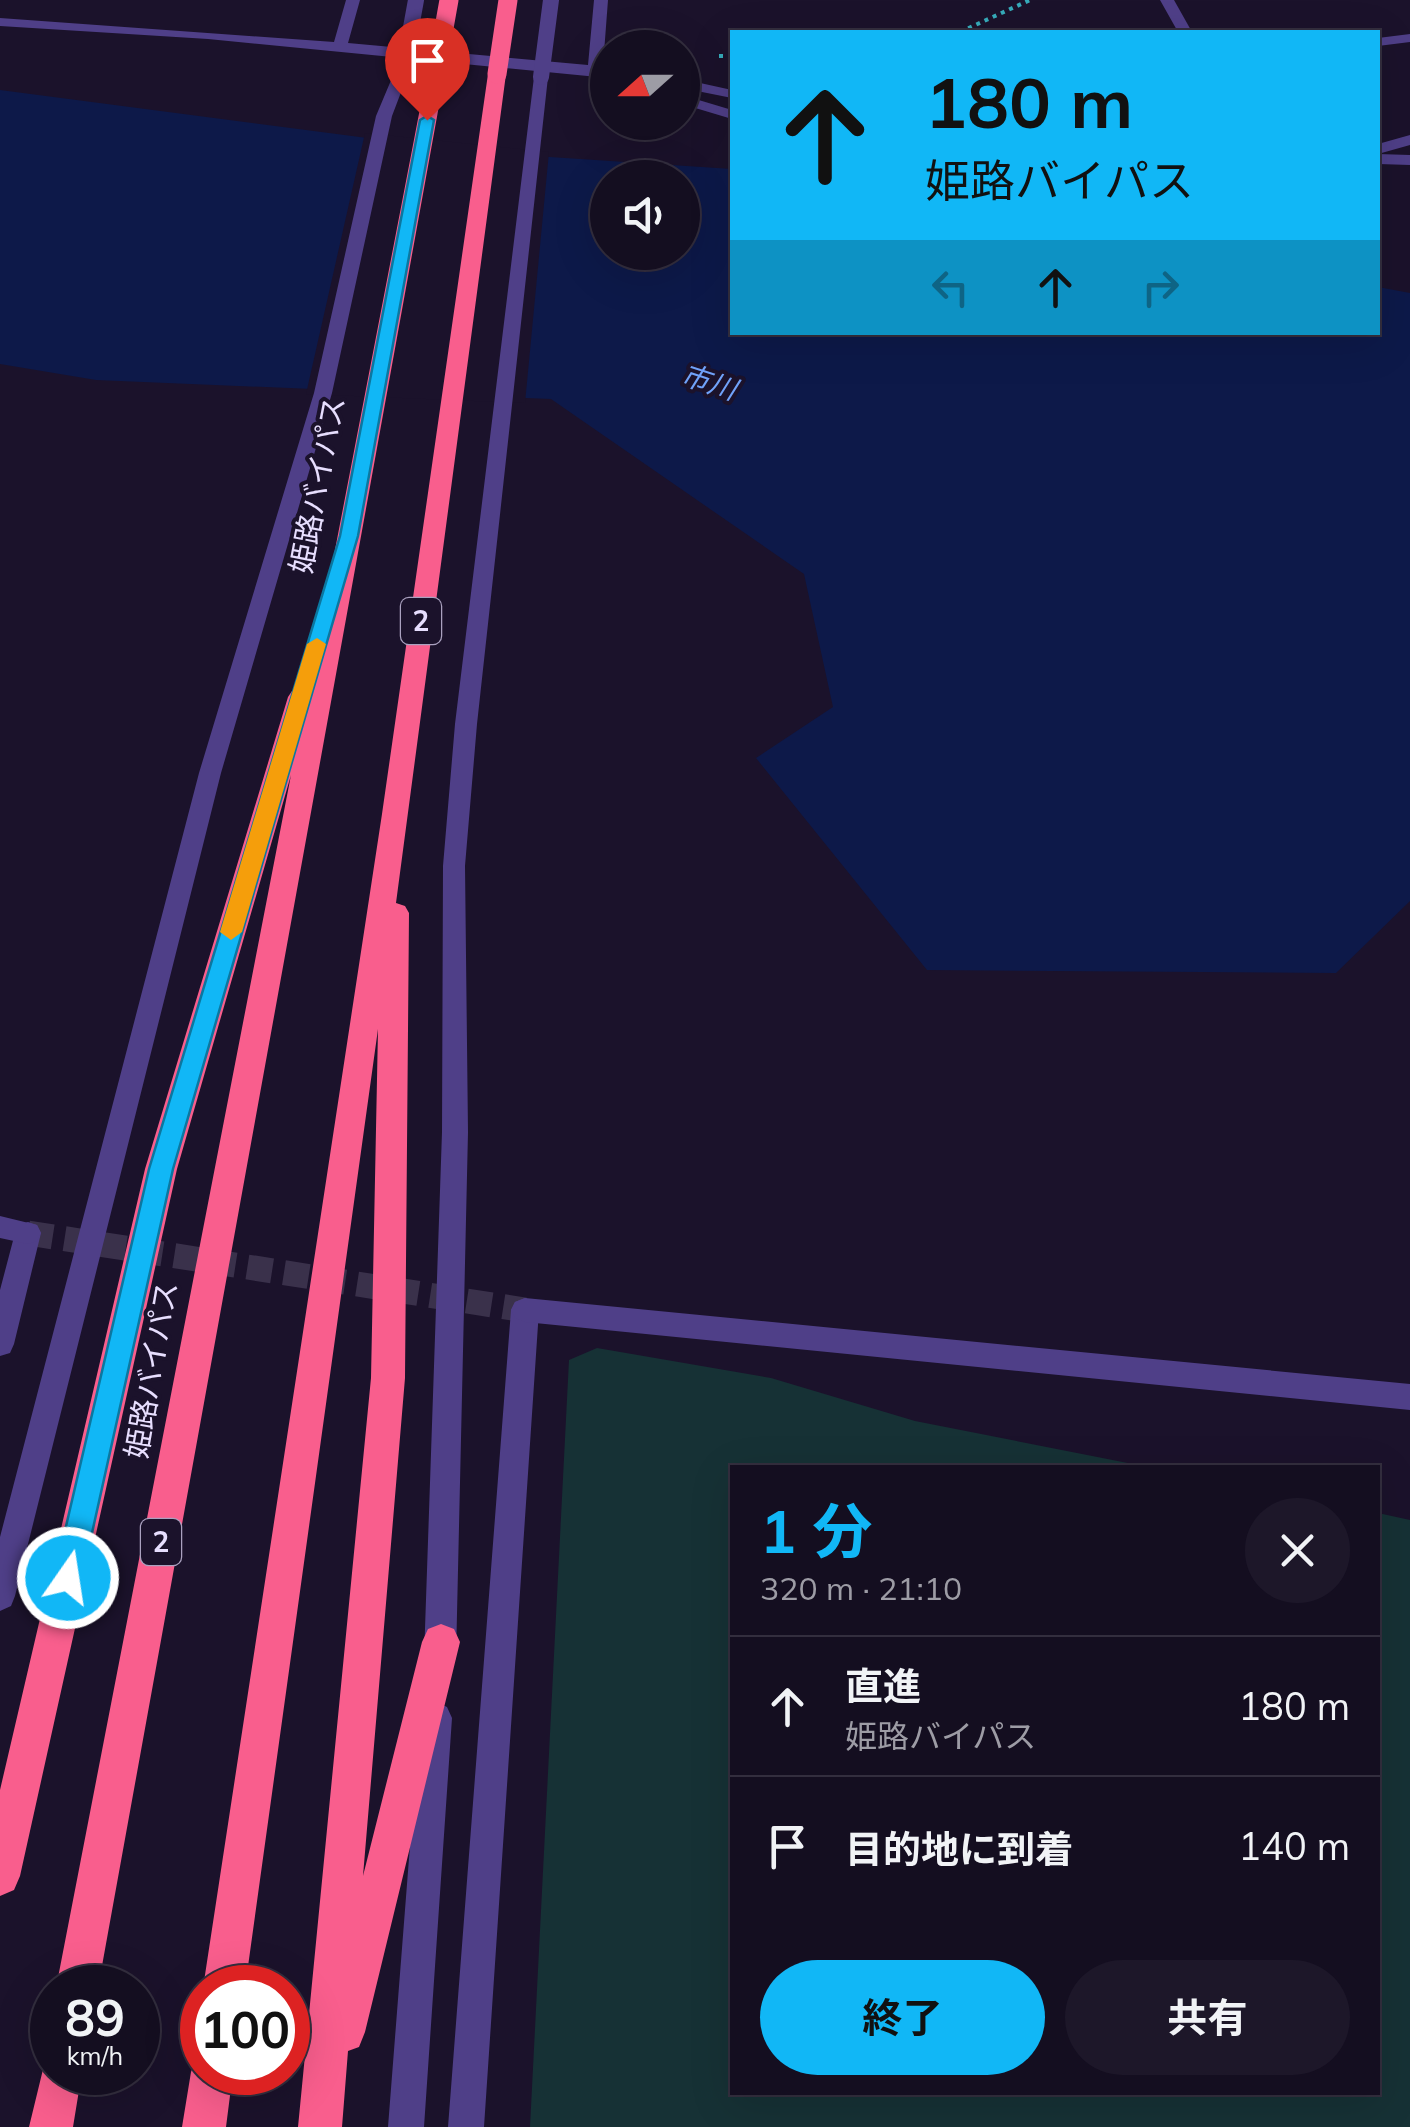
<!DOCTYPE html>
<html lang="ja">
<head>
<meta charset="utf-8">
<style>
  body { margin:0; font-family:Mulish,"Noto Sans JP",sans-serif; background:#1d1729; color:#f1f3f6; height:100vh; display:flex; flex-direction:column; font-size:38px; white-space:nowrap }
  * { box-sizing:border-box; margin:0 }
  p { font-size:32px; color:#9d9ca5 }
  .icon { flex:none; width:55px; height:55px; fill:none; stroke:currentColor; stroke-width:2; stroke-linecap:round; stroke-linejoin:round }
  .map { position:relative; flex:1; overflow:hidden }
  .sheet { position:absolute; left:730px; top:1465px; width:650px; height:630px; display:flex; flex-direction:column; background:#140e20; border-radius:0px; box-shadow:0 10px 40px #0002,0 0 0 2px #332e3e }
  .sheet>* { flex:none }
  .top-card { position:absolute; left:730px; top:30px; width:650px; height:305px; border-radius:0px; box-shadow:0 10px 40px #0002,0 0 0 2px #332e3e; background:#11b7f6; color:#111; overflow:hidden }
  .needle { width:65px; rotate:249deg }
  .fabs { position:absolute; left:590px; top:30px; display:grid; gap:20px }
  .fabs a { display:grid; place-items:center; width:110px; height:110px; border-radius:50%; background:#140e20; box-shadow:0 10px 40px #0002,0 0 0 2px #332e3e; font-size:50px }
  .speed { position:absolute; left:30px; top:1965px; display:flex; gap:20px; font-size:50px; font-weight:700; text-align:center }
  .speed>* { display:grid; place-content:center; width:130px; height:130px; border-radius:50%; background:#140e20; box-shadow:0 10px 40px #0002,0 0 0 2px #332e3e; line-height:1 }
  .speed small { font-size:25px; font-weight:400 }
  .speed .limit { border:15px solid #d22; background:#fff; color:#111 }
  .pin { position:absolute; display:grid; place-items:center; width:85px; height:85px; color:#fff; margin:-102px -42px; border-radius:50% 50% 50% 0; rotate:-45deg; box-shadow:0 0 10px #0007 }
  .pin .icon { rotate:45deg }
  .me { position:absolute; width:110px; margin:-55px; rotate:13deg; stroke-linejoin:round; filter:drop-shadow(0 0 8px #0008) }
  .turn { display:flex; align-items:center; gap:35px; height:210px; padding:0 30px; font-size:45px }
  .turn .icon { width:130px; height:130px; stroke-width:2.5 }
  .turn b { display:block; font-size:70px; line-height:85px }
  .lanes { display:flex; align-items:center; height:95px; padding:0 30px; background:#0003; justify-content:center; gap:50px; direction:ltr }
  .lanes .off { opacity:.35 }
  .round { display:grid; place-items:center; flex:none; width:105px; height:105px; border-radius:52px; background:#1d1729 }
  .headline { display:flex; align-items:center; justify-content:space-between; height:170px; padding:0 30px }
  h1 { font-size:60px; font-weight:700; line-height:75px; color:#11b7f6 }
  .button { display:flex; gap:20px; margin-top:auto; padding:20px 30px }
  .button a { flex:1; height:115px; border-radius:60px; background:#11b7f6; color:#111; font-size:40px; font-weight:700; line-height:115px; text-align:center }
  .button a+a { background:#1d1729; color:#f1f3f6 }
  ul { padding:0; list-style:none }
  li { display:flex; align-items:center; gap:30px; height:140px; padding:0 30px; border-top:2px solid #332e3e }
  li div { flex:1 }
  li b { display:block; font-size:38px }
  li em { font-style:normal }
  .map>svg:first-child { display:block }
  .green { fill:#163135 }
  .water { fill:#0d1949; fill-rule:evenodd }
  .pier { fill:#1b122b }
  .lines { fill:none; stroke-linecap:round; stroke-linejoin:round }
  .tertiary-tunnel { stroke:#3a314b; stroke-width:25; stroke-dasharray:25 12; stroke-linecap:butt }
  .path { stroke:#36abba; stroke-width:4; stroke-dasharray:4 5; stroke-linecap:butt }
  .minor { fill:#4f3f88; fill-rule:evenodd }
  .tertiary { fill:#4f3f88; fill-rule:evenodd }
  .motorway { fill:#f95e8d; fill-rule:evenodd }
  .minor-bridge { stroke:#4f3f88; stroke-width:16 }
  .motorway-bridge { stroke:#f95e8d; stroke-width:19 }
  .route { fill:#11b7f6; stroke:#0b77a0; stroke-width:2.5 }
  .slow { fill:#f59e0b }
  .labels { text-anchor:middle; stroke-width:8; stroke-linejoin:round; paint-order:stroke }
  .far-water-label { font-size:28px; font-style:italic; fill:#70a2fa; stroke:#1b122b }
  .shield { fill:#1b122b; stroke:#aaa1bf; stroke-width:2.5 }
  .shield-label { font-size:28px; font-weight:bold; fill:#e7defe }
  .street-label { font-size:30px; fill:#e7defe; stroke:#1b122b }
</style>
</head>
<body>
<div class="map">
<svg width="1410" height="2127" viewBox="0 0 1410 2127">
  <rect width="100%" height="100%" fill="#1b122b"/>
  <path class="green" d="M 597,1348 L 771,1378 L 915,1421 L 1148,1467 L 732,1468 L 732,2092 L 1378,2092 L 1378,1513 L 1410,1520 L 1410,2127 L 530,2127 L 569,1360 Z"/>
  <path class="water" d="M 0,90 L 475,152 L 732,169 L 732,332 L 1378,332 L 1378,287 L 1410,293 L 1410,901 L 1336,973 L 927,970 L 756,758 L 833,707 L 804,574 L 551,399 L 96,380 L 0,364 ZM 608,178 L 682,178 L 682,252 L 608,252 Z"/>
  <path class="pier" d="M 365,133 L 549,152 L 525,403 L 306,394 Z"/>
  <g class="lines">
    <path class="tertiary-tunnel" d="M 28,1233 L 525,1310"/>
    <path class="path" d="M 960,32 L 1030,0
      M 719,56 L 732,56"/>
    <path class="minor" d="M 346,0 L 360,0 L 348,43 L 588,65 L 594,0 L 608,0 L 603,66 L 608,67 L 608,78 L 208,39 L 0,26 L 0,18 L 334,42 Z
      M 1160,0 L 1174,0 L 1192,32 L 1178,32 Z
      M 1410,34 L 1410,42 L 1378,46 L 1378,38 Z
      M 404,62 L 411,66 L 392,116 L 332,393 L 221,773 L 15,1596 L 11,1606 L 0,1611 L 0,1537 L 199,773 L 314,393 L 376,116 L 397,66 Z
      M 541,73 L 548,77 L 477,724 L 465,866 L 468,1132 L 456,1658 L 451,1669 L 440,1673 L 429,1669 L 424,1658 L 442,1132 L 443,866 L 455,724 L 534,77 Z
      M 682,79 L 732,90 L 732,98 L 682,88 Z
      M 682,95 L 732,110 L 732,119 L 682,104 Z
      M 1410,135 L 1410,145 L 1378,154 L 1378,144 Z
      M 1378,154 L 1410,155 L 1410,165 L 1378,164 Z
      M 28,1222 L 37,1225 L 41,1233 L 14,1344 L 10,1353 L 0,1356 L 0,1290 L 15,1233 L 19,1225 Z
      M 525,1298 L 535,1302 L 539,1310 L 484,2127 L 448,2127 L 511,1310 L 515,1302 Z
      M 436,1702 L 447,1707 L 452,1718 L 424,2127 L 388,2127 L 420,1718 L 425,1707 Z"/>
    <path class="tertiary" d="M 0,1216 L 37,1225 L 41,1233 L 37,1241 L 28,1244 L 0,1238 Z
      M 525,1298 L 1410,1384 L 1410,1410 L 525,1322 L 515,1318 L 511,1310 L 515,1302 Z"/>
    <path class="motorway" d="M 437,62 L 446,67 L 98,1988 L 56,1988 L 291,775 L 177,1169 L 20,1876 L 14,1890 L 0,1896 L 0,1790 L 145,1169 L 288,697 L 292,691 L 308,690 L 428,67 Z
      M 497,69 L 506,74 L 396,903 L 405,906 L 409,913 L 405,1378 L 363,1876 L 422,1642 L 428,1629 L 441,1624 L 454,1629 L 460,1642 L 365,2032 L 359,2047 L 348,2051 L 342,2127 L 298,2127 L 371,1378 L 378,1029 L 245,1988 L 203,1988 L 382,814 L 488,74 Z
      M 52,2054 L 52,2072 L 82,2072 L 73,2127 L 29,2127 L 46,2057 Z
      M 202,2055 L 202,2072 L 233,2072 L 226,2127 L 182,2127 L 191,2072 L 197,2057 Z"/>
    <path class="minor-bridge" d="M 404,66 L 416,0
      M 541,77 L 551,0"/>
    <path class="motorway-bridge" d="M 437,67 L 449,0
      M 497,74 L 508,0"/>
  </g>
  <path class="route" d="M 427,116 L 434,120 L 358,536 L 173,1169 L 82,1578 L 78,1588 L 68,1591 L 58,1588 L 54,1578 L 149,1169 L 340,536 L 420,120 Z"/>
  <path class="slow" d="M 317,638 L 326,644 L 242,932 L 231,940 L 220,932 L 307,644 Z"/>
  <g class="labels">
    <g class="far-water-label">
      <text transform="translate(709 382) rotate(18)" y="10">市川</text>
    </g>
    <g class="shield">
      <rect x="401" y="598" width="40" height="46" rx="8"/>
      <rect x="141" y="1519" width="40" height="46" rx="8"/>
    </g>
    <g class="shield-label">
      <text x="421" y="631">2</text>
      <text x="161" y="1552">2</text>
    </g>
    <g class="street-label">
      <text transform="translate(318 485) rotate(-79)" y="10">姫路バイパス</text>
      <text transform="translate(152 1370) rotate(-80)" y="10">姫路バイパス</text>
    </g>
  </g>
</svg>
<div class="fabs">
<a><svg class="needle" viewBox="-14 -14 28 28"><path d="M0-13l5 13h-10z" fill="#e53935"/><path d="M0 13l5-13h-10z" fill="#9d9ca5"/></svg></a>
<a><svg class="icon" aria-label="sound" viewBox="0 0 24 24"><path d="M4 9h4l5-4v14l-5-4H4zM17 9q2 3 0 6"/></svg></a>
</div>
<div class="speed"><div>89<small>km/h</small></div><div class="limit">100</div></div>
<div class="pin" style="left:427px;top:120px;background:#d93025"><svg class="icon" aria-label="arrive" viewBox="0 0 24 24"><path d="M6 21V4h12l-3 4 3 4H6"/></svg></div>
<svg class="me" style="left:68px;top:1578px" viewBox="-20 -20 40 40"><circle r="17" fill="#11b7f6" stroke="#fff" stroke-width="3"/><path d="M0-11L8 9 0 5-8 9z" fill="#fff"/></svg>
<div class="top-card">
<div class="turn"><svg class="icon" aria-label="ahead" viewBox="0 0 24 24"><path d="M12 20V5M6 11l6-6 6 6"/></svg><div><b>180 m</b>姫路バイパス</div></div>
<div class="lanes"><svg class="icon off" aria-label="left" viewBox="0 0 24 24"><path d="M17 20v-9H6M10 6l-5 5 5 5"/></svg><svg class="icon" aria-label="ahead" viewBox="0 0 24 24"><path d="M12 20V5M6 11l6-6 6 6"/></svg><svg class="icon off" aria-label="right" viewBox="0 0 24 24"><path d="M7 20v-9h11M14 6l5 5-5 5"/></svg></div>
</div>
<section class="sheet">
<div class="headline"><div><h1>1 分</h1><p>320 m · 21:10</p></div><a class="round"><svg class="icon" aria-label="close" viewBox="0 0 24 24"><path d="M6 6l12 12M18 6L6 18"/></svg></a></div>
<ul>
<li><svg class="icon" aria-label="ahead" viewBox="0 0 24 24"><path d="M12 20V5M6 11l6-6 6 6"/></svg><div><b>直進</b><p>姫路バイパス</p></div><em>180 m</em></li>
<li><svg class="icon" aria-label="arrive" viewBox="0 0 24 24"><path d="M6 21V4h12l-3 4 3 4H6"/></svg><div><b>目的地に到着</b></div><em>140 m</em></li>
</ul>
<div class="button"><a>終了</a><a>共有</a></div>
</section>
</div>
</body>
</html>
